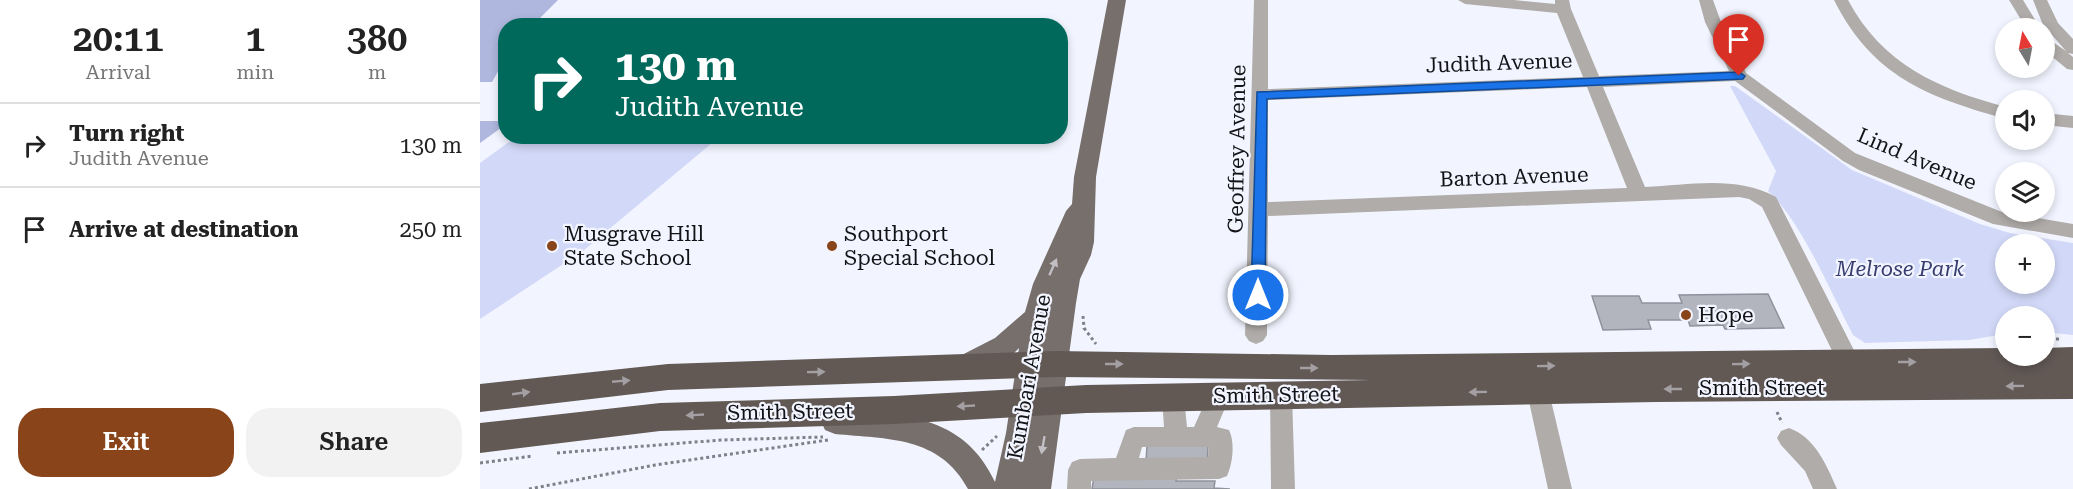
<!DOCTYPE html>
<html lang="en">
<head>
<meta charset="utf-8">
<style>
  body { margin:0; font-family:"Roboto Serif",serif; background:#f2f2f2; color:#222; height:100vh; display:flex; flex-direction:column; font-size:22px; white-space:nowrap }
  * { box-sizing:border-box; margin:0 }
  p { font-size:20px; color:#767676 }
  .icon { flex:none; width:33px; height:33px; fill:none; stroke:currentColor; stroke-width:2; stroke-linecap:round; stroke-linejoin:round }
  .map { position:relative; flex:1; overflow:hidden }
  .panel { display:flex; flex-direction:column; background:#fff; width:480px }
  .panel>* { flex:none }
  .guide { position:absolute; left:18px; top:18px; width:570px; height:126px; border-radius:24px; box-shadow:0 3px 9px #0003; background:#00695c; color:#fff; overflow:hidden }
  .needle { width:39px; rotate:350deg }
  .fabs { position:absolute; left:1515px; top:18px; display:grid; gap:12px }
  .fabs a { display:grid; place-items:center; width:60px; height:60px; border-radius:50%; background:#fff; box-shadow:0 3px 9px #0003; font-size:30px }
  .pin { position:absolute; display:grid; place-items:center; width:51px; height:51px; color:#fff; margin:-62px -26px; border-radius:50% 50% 50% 0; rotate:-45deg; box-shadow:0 0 6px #0007 }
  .pin .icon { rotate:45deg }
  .me { position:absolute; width:66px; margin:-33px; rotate:0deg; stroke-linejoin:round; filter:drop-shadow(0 0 4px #0008) }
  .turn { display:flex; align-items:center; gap:21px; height:126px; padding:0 18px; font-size:27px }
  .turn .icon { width:78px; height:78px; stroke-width:2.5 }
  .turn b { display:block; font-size:42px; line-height:51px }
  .eta { display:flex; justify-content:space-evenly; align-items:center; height:102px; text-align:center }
  .eta b { font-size:36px; font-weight:600; line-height:42px }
  .primary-button { display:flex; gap:12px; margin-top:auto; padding:12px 18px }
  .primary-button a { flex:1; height:69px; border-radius:24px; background:#89441a; color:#fff; font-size:24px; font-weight:600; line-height:69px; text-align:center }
  .primary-button a+a { background:#f2f2f2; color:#222 }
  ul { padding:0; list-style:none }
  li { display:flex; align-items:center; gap:18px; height:84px; padding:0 18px; border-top:2px solid #e0e0e0 }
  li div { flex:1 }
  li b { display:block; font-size:22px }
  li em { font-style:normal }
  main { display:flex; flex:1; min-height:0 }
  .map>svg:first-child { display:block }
  .green { fill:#d2d9f8; fill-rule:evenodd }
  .forest { fill:#afb7de }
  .building { fill:#b2b4be; stroke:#90929b; stroke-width:1.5 }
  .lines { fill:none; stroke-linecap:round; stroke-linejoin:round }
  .path { stroke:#808188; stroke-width:3; stroke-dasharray:3 3; stroke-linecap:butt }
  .minor { fill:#b0aca9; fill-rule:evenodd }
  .major { fill:#776f6b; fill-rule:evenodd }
  .highway { fill:#625955; fill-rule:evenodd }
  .oneway { fill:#c1bfc4 }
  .oneway2 { fill:#a39fa2 }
  .route { fill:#1a73e8; stroke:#114b97; stroke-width:1.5 }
  .poi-dot { fill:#89441a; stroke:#f2f5ff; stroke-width:2 }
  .labels { text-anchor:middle; stroke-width:4.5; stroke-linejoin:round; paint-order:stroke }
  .street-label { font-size:21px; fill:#131317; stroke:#f2f5ff }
  .poi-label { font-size:21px; fill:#131317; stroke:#f2f5ff; text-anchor:start }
  .park-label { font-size:21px; font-style:italic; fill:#373e6f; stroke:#f2f5ff }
</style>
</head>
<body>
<main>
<section class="panel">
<div class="eta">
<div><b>20:11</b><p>Arrival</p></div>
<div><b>1</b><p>min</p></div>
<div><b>380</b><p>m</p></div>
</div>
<ul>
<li><svg class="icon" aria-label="right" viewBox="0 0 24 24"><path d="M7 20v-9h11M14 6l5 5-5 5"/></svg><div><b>Turn right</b><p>Judith Avenue</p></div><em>130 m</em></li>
<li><svg class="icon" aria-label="arrive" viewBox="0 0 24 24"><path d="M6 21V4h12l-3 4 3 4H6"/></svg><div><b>Arrive at destination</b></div><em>250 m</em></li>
</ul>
<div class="primary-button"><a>Exit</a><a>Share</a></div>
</section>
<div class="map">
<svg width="1593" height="489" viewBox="0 0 1593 489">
  <rect width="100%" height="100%" fill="#f2f5ff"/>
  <path class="green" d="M 1250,86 L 1255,86 L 1372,170 L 1500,224 L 1530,233 L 1593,243 L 1593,335 L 1565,332 L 1564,316 L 1526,316 L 1525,334 L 1489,340 L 1385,343 L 1373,335 C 1351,293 1322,222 1288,191 L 1296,171 ZM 1526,244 L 1564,244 L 1564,284 L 1526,284 Z
    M 36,137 L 36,136 L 235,137 L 232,143 L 103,251 L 0,319 L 0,163 Z"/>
  <path class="forest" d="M 0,0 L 78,0 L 53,25 L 26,26 L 25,59 L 12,82 L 0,82 Z
    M 0,121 L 25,121 L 25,125 L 0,143 Z"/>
  <path class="building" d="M 1288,294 L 1304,328 L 1245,329 L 1243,325 L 1210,326 L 1208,320 L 1168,320 L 1171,329 L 1123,330 L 1112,296 L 1159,296 L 1162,303 L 1202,303 L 1199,295 Z
    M 728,445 L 727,471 L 665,476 L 667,446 Z
    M 697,475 L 696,481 L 735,481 L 734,488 L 750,489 L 612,489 L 614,476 Z"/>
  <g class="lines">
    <path class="path" d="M 603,316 L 604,328 L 616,344
      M 1564,339 L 1582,339
      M 1297,412 L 1302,423
      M 502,450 L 517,436
      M 77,453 L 241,440 L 343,437
      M 0,463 L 53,456
      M 49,489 L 175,465 L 348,440"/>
    <path class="minor" d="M 774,0 L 788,0 L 788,89 L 1103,77 L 1077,13 L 985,4 L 978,0 L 1034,0 L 1075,4 L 1075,0 L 1089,0 L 1091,9 L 1119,76 L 1249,71 L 1225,22 L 1219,0 L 1233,0 L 1241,22 L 1266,73 L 1375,153 L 1522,212 L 1593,224 L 1593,238 L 1513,224 L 1379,170 L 1363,161 L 1255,81 L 1123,87 L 1165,187 C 1208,185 1257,175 1296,197 L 1380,362 L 1377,369 L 1369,371 L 1361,369 L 1282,207 L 1269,199 L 1259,197 L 788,216 L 787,335 L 783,341 L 776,344 L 769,341 L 765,335 ZM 1107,87 L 1147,188 L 788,202 L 788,100 Z
      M 1354,0 L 1368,0 C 1402,64 1458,89 1526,107 L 1526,119 C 1447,97 1392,76 1354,0 Z
      M 1529,0 L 1543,0 L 1560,28 L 1546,28 Z
      M 1553,0 L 1567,0 L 1578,23 L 1593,39 L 1593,54 L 1588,53 L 1593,57 L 1593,70 L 1587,69 L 1564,50 L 1564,36 L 1586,51 L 1563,25 Z
      M 1564,113 L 1593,116 L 1593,128 L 1564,125 Z
      M 1058,382 L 1066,385 L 1069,392 L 1092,489 L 1068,489 L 1047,392 L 1050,385 Z
      M 801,385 L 809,388 L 812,395 L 815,489 L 791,489 L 790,395 L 793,388 Z
      M 739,386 L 747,389 L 750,396 L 737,427 L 749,430 C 755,442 753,463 747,476 L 739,479 L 611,481 L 611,489 L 587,489 L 588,470 L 592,462 L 600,459 L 636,458 L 646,430 L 654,427 L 684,427 L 682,397 L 685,390 L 693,387 L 701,390 L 704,397 L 707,427 L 714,427 L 731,389 ZM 662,447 L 729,447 L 728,457 L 659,458 Z
      M 1309,428 C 1335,437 1347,466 1357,489 L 1333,489 L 1325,471 L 1301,445 L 1297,438 L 1301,431 Z"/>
    <path class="major" d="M 628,0 L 646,0 L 616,177 L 614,242 L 611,255 L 600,279 L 596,303 L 571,489 L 488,489 C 460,436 407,439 355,434 L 345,430 L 341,421 L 345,412 L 355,408 C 421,415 483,413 515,482 L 526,433 L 539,348 L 533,354 L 483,378 L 474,375 L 470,367 L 474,359 L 515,338 L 545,312 L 553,284 L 586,211 L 592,204 L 594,177 Z"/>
    <path class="highway" d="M 1593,347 L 1593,399 L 1176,402 L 606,413 L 414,424 L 180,431 L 0,453 L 0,423 L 180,403 L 414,396 L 606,385 L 891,380 L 576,377 L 188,390 L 0,412 L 0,384 L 188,364 L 576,351 L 852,355 L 1526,348 L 1526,356 L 1564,356 L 1564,348 Z"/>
  </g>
  <defs><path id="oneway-solid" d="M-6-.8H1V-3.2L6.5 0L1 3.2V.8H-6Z" transform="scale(1.5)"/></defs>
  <g class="oneway">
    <use href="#oneway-solid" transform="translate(573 267) rotate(-66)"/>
    <use href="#oneway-solid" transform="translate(563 445) rotate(100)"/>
  </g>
  <g class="oneway2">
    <use href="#oneway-solid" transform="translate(1427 362)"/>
    <use href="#oneway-solid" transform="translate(634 364)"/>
    <use href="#oneway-solid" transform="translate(1261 364) rotate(-1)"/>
    <use href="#oneway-solid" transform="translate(1066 366) rotate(-1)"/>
    <use href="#oneway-solid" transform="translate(829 368)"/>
    <use href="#oneway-solid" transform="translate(336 372) rotate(-1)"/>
    <use href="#oneway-solid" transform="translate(141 381) rotate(-5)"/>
    <use href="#oneway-solid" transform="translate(1535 386) rotate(179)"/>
    <use href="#oneway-solid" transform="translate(1193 389) rotate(180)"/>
    <use href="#oneway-solid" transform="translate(998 392) rotate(179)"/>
    <use href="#oneway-solid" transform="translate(41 393) rotate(-8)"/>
    <use href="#oneway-solid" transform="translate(486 406) rotate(177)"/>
    <use href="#oneway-solid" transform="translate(215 415) rotate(177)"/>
  </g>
  <path class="route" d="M 1259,72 L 1265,76 L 1263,79 L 787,99 L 785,295 L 783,299 L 773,299 L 771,295 L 777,92 Z"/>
  <g class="poi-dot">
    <circle cx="72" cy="246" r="6"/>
    <circle cx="352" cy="246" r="6"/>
    <circle cx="1206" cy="315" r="6"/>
  </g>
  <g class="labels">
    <g class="street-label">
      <text transform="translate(1019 63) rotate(-2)" y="7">Judith Avenue</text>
      <text transform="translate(757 149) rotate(-89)" y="7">Geoffrey Avenue</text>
      <text transform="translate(1437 159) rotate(23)" y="7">Lind Avenue</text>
      <text transform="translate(1034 177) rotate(-2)" y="7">Barton Avenue</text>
      <text transform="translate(549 377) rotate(-80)" y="7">Kumbari Avenue</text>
      <text x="1282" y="395">Smith Street</text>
      <text transform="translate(796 395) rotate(-1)" y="7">Smith Street</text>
      <text transform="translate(310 412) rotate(-1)" y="7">Smith Street</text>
    </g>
    <g class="poi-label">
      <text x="84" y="241">Musgrave Hill<tspan x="84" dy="24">State School</tspan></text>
      <text x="364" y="241">Southport<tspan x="364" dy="24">Special School</tspan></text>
      <text x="1218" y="322">Hope</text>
    </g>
    <g class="park-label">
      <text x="1420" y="276">Melrose Park</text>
    </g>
  </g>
</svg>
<div class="fabs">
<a><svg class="needle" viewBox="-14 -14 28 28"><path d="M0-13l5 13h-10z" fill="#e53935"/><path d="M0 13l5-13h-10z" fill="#767676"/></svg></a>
<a><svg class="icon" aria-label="sound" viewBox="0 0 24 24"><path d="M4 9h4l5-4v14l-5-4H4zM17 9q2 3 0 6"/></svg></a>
<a><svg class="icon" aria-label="layers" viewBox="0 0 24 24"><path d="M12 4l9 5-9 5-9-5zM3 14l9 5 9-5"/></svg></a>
<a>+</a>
<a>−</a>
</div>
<div class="pin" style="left:1259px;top:76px;background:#d93025"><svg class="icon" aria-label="arrive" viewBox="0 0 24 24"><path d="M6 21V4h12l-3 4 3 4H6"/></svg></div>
<svg class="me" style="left:778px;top:295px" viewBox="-20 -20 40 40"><circle r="17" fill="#1a73e8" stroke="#fff" stroke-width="3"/><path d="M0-11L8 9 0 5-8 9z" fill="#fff"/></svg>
<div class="guide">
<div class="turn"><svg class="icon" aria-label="right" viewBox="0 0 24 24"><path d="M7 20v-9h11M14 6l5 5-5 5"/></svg><div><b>130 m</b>Judith Avenue</div></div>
</div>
</div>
</main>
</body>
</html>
